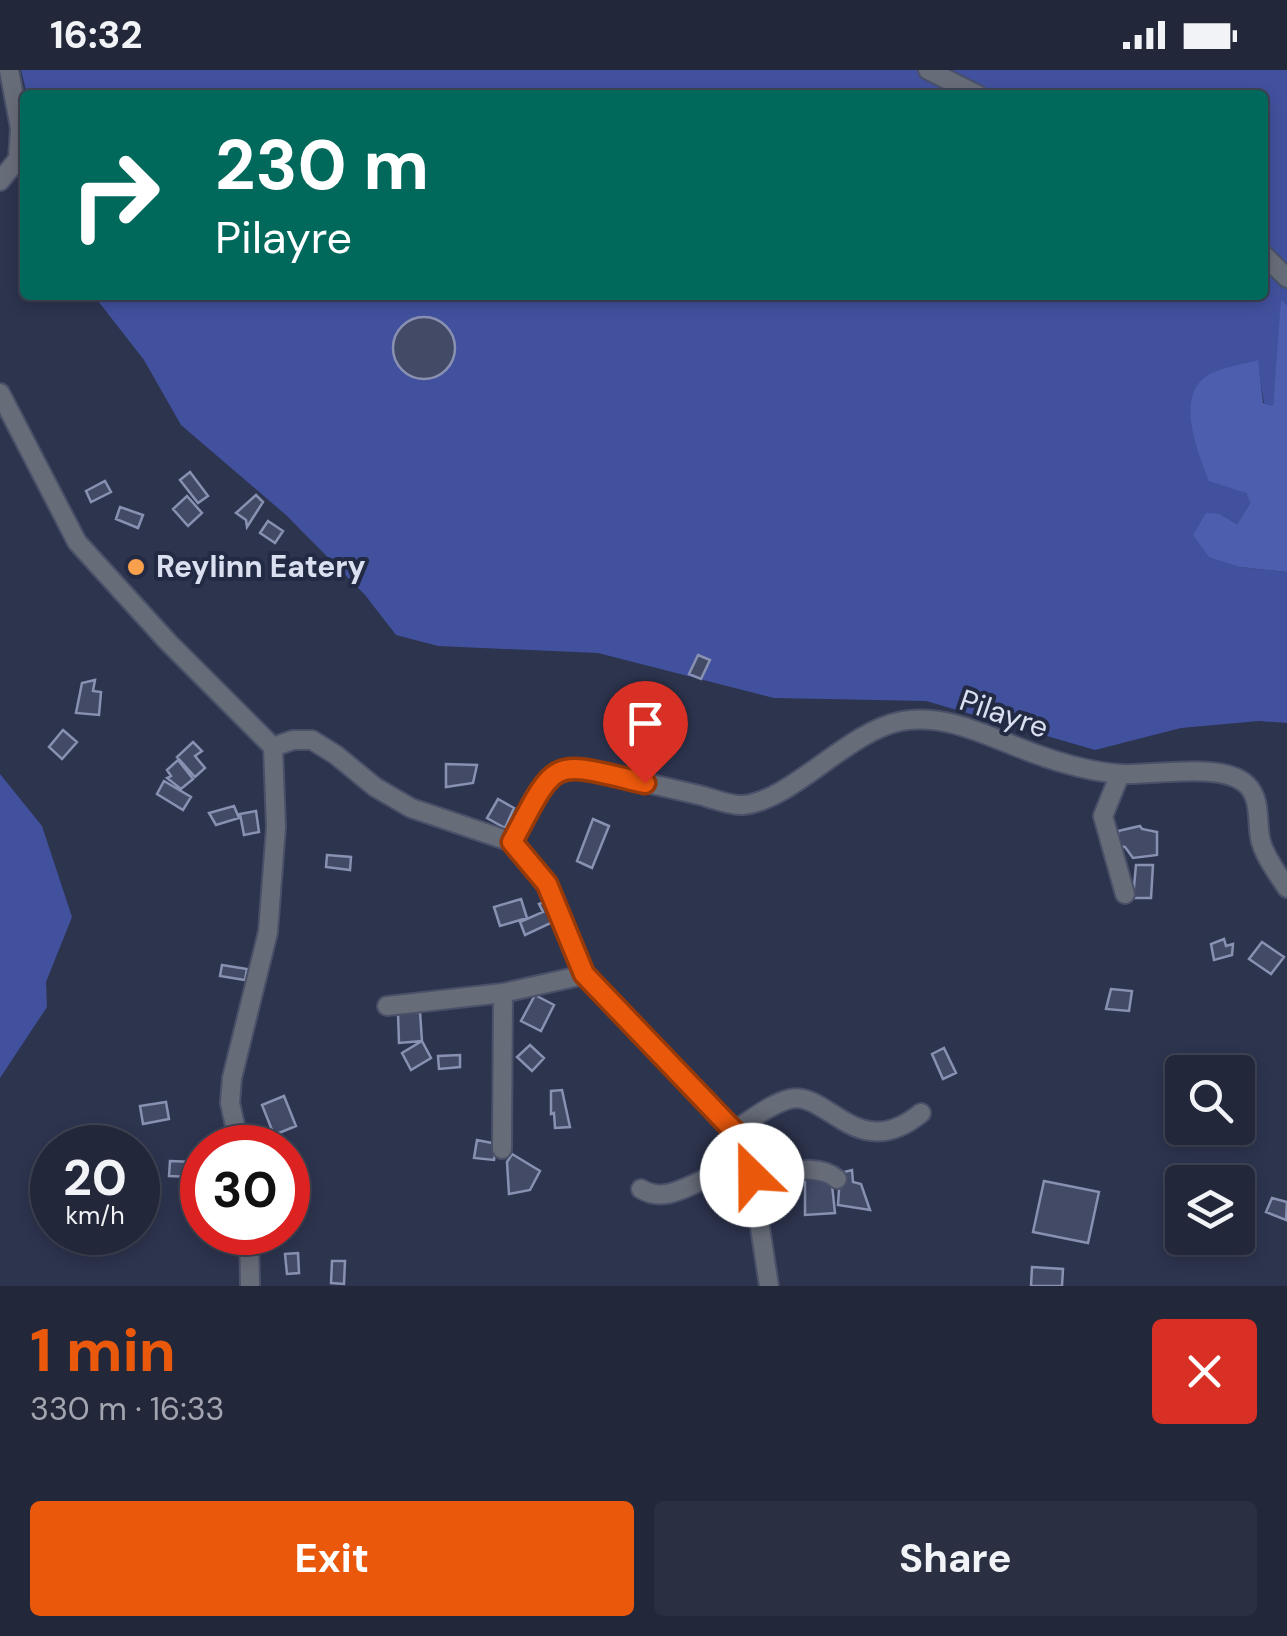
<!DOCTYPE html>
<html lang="en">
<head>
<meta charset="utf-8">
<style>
  body { margin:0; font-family:"DM Sans",sans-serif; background:#2a2f42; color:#f1f3f6; height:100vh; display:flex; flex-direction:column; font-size:38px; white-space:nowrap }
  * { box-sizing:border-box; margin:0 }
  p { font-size:32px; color:#a2a5af }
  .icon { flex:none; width:55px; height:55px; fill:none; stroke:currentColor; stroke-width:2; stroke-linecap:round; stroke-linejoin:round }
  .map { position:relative; height:1216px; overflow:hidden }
  .drawer { display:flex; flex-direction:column; background:#22273a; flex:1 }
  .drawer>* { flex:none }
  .hud { position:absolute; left:20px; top:20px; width:1248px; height:210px; border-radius:10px; box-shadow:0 5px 15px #0003,0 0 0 2px #3f4454; background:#00695c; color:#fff; overflow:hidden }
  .controls { position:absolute; left:1165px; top:985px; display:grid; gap:20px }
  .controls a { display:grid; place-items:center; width:90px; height:90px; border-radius:10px; background:#22273a; box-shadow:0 5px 15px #0003,0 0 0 2px #3f4454; font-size:50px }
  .speed { position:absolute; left:30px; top:1055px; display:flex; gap:20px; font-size:50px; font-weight:700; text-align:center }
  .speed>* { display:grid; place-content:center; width:130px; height:130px; border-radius:50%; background:#22273a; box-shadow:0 5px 15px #0003,0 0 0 2px #3f4454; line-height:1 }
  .speed small { font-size:25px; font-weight:400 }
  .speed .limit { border:15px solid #d22; background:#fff; color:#111 }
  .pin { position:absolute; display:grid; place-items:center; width:85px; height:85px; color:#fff; margin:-102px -42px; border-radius:50% 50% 50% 0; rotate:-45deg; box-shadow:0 0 10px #0007 }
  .pin .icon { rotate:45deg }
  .me { position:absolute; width:110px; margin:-55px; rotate:337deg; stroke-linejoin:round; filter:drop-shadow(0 0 8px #0008) }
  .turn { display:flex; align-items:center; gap:35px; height:210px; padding:0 30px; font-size:45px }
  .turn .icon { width:130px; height:130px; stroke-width:2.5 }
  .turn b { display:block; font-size:70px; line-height:85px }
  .round { display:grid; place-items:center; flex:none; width:105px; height:105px; border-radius:10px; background:#2a2f42 }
  .head { display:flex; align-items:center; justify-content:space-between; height:170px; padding:0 30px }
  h1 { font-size:60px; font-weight:700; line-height:75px; color:#ea580c }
  .primary-button { display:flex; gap:20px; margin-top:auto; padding:20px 30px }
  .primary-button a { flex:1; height:115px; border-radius:10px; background:#ea580c; color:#fff; font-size:40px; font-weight:700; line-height:115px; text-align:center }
  .primary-button a+a { background:#2a2f42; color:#f1f3f6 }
  .status { display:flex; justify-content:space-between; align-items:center; height:70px; padding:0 50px; background:#22273a; direction:ltr }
  .status svg { height:28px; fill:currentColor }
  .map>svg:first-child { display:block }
  .green { fill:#41519d }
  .forest { fill:#4c5ead }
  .building { fill:#424a66; stroke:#8891b1; stroke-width:2.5 }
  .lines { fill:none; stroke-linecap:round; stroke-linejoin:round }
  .minor-casing { stroke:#495068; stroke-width:22 }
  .minor { stroke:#676c79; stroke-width:18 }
  .route-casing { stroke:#983908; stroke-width:25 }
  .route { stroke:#ea580c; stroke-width:18 }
  .poi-dot { fill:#f8a04b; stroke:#232a43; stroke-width:4 }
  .labels { text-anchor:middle; stroke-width:8; stroke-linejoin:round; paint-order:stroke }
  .poi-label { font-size:30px; font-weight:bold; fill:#dbe0f1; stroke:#232a43; text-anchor:start }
  .street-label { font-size:30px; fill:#dbe0f1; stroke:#232a43 }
</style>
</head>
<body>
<div class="status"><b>16:32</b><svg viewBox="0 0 49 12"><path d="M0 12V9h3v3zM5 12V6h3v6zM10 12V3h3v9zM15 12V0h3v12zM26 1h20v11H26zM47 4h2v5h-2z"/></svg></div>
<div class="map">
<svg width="1287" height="1216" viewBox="0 0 1287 1216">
  <rect width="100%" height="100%" fill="#2d344e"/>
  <path class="green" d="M 21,0 L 1287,0 L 1287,235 L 1282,231 L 1273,337 L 1264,333 L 1257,291 L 1246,423 L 1250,433 L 1237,454 L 1220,444 L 1240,497 L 1287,502 L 1287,653 L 1259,651 L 1181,658 L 1095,680 L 926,631 L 774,628 L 598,583 L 438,576 L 396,565 L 365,525 L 286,445 L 181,355 L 144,290 L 98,231 L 84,225 L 1262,225 L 1262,25 L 27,25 Z
    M 0,704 L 42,756 L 72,847 L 46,912 L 47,937 L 0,1008 Z"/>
  <path class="forest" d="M 1281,230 L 1287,235 L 1287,502 L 1240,497 L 1209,487 L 1193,465 L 1206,443 L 1220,444 L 1237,454 L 1250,433 L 1246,423 L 1209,411 C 1198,382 1172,322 1212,303 C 1226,297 1243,294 1258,290 L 1263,333 L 1273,336 Z"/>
  <path class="building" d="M393 278a31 31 0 1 1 62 0a31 31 0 1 1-62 0Z
    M 190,402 L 208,426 L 198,433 L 180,410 Z
    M 105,411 L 111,422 L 91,432 L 86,421 Z
    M 256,425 L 263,432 L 247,457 L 246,450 L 236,443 Z
    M 187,426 L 202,443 L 188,456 L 173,439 Z
    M 120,437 L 143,445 L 138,458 L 116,449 Z
    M 268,451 L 283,461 L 275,473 L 260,463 Z
    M 698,585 L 710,590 L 701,609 L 689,604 Z
    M 95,610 L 93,621 L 101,622 L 99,645 L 76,643 L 82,613 Z
    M 63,660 L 77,672 L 62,689 L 49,677 Z
    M 193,672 L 202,681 L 195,686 L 205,698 L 195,707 L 177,687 Z
    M 178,690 L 193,709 L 181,719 L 167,708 L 171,706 L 167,700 Z
    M 446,694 L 477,695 L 473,713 L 446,717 Z
    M 164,711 L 191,727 L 183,740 L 157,724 Z
    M 498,729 L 514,738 L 505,758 L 487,748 Z
    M 234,736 L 239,748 L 216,755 L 209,743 Z
    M 256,741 L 259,762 L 244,765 L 240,744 Z
    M 593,749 L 609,756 L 592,798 L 577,791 Z
    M 1140,756 L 1142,759 L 1157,762 L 1157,785 L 1133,788 L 1125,777 L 1119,776 L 1118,761 Z
    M 327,785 L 351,787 L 350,800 L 326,797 Z
    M 1136,795 L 1153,795 L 1151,828 L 1133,828 Z
    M 521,829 L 527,848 L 500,856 L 494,837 Z
    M 544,832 L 553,852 L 525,865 L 520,852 L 543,842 L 539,834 Z
    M 1224,869 L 1226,876 L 1233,874 L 1232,885 L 1214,890 L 1211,874 Z
    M 1262,872 L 1284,887 L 1271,904 L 1249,889 Z
    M 222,895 L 247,899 L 245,910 L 220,906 Z
    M 1111,919 L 1132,921 L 1129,941 L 1106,939 Z
    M 535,925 L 554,935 L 541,961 L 521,951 Z
    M 420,942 L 422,971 L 399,973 L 398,943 Z
    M 422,971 L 431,988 L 411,1000 L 402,983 Z
    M 530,975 L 544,988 L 532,1001 L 517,987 Z
    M 944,978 L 956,1003 L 943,1009 L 932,984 Z
    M 460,985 L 460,997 L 439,999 L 438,986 Z
    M 562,1020 L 570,1057 L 555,1058 L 554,1043 L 551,1044 L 551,1021 Z
    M 284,1026 L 296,1056 L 274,1065 L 262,1035 Z
    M 166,1032 L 169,1049 L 143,1054 L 140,1036 Z
    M 477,1070 L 497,1074 L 494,1090 L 474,1088 Z
    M 512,1084 L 540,1101 L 530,1120 L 509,1124 L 507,1092 Z
    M 170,1091 L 194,1092 L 193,1107 L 169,1106 Z
    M 852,1100 L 853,1112 L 861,1114 L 870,1140 L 838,1135 L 840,1103 Z
    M 800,1104 L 800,1120 L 767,1122 L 765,1105 Z
    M 831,1105 L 835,1143 L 805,1145 L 805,1109 Z
    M 1044,1111 L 1099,1122 L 1088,1173 L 1033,1162 Z
    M 1272,1128 L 1287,1132 L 1286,1150 L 1266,1142 Z
    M 298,1183 L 299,1203 L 287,1204 L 285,1184 Z
    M 332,1191 L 345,1191 L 344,1214 L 331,1213 Z
    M 1032,1197 L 1063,1199 L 1062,1216 L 1031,1216 Z"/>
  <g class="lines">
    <defs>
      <path id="minor" d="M 928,0 L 978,25
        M 0,111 L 18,89 L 20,58 L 9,0
        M 1262,183 L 1287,208
        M 0,323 L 77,472 L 168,572 L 273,677
        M 273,677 L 293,670 L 312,670 L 336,685 L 375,717 L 411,738 L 512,772 L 547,814 L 584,905 L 734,1061 L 752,1105 L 769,1216
        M 1120,704 L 1103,746 L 1125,824
        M 512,772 C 530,739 539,699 581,698 C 620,707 659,716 699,725 C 712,728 730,736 743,735 C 792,731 847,661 902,651 C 948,643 991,668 1033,683 C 1060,693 1092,702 1121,704 C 1153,706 1223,691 1247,715 C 1262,730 1256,753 1261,772 C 1266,789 1278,804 1287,818
        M 387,936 L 503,923 L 584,905
        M 734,1061 C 751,1050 770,1034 790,1029 C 827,1020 858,1095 921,1043
        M 240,1078 L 230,1033 L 232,1008 L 268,862 L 276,757 L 273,677
        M 502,1079 L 503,923
        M 641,1119 C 670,1137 699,1105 729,1102 C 737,1101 745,1105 753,1105 C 777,1105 816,1091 837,1109
        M 249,1162 L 250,1216"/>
    </defs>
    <use href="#minor" class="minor-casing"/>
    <use href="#minor" class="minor"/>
  </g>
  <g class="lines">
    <defs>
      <path id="route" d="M 645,713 C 550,691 558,685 512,772 L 547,814 L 584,904 L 734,1061 L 752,1105"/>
    </defs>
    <use href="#route" class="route-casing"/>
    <use href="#route" class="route"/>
  </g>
  <circle class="poi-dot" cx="136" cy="497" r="10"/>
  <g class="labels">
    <g class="poi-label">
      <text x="156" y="507">Reylinn Eatery</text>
    </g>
    <g class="street-label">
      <text transform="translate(1004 644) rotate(19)" y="10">Pilayre</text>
    </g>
  </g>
</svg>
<div class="controls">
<a><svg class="icon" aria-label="search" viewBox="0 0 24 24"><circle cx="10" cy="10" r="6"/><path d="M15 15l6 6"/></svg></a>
<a><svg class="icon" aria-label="layers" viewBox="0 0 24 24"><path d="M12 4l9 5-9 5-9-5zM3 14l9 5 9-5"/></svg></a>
</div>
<div class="speed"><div>20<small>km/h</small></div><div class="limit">30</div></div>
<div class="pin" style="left:645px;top:713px;background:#d93025"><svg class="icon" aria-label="arrive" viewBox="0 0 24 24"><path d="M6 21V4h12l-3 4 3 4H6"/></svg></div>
<svg class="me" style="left:752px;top:1105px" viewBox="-20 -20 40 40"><circle r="19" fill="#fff"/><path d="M0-13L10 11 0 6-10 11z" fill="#ea580c"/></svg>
<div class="hud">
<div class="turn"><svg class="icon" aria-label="right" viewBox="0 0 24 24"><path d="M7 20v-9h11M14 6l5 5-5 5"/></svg><div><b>230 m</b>Pilayre</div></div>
</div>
</div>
<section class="drawer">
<div class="head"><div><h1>1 min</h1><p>330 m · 16:33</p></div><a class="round" style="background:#d93025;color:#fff"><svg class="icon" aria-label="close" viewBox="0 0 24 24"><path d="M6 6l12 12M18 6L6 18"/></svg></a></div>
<div class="primary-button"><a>Exit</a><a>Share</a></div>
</section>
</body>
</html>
